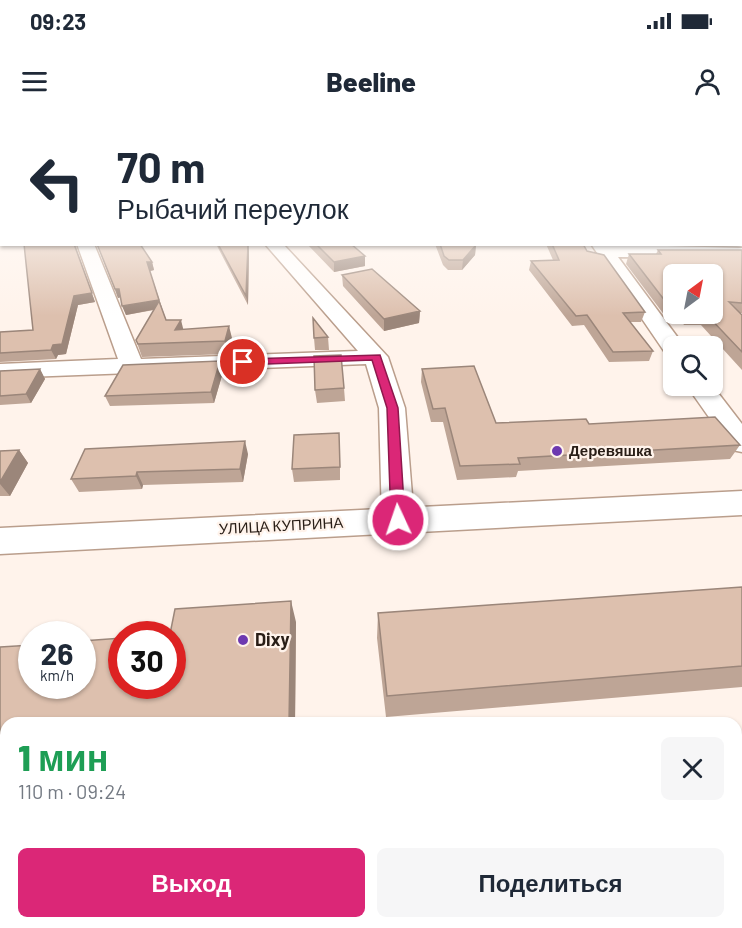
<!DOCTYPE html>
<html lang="ru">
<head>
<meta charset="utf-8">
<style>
  body { margin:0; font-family:Barlow,sans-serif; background:#f6f6f7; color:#1f2937; height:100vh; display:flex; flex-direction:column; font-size:22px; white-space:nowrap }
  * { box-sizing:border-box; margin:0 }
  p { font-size:20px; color:#747a83 }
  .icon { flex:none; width:33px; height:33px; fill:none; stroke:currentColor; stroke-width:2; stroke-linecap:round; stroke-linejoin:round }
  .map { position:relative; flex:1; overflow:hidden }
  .panel { position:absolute; left:0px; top:597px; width:742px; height:212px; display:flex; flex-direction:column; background:#fff; border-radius:18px 18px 0 0; box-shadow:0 2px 4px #0004 }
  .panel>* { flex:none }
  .top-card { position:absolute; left:0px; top:0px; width:742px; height:126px; box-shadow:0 2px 4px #0004; background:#fff; color:#1f2937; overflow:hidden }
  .needle { width:39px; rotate:32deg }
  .tools { position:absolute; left:663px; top:144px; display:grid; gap:12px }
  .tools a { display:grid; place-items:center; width:60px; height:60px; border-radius:9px; background:#fff; box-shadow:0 2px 4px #0004; font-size:30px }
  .speed { position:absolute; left:18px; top:501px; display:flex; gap:12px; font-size:30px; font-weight:700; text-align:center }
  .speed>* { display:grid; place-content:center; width:78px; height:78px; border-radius:50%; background:#fff; box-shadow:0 2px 4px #0004; line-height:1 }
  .speed small { font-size:15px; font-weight:400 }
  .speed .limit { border:9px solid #d22; background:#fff; color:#111 }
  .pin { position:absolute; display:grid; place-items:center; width:51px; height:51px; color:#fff; margin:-26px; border:3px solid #fff; border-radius:50%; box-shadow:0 2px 6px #0007 }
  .me { position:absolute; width:66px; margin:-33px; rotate:357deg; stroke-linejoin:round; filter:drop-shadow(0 0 4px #0008) }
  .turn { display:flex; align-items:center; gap:21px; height:126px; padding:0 18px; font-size:27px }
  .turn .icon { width:78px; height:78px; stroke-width:2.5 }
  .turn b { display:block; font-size:42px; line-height:51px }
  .round { display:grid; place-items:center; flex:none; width:63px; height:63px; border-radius:9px; background:#f6f6f7 }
  .overview { display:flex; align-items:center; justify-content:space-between; height:102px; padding:0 18px }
  h1 { font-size:36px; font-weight:800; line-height:45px; color:#1e9e55 }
  .primary-button { display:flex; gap:12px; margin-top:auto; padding:12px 18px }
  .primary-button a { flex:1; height:69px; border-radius:9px; background:#db2777; color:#fff; font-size:24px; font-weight:800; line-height:69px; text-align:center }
  .primary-button a+a { background:#f6f6f7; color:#1f2937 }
  .status { display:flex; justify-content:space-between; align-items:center; height:42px; padding:0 30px; background:#fff; direction:ltr }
  .status svg { height:16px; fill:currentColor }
  header { display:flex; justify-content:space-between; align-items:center; height:78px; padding:0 18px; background:#fff; font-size:27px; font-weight:800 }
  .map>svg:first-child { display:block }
  .green { fill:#ace8c2 }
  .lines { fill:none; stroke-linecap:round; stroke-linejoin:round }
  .street-casing { stroke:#ba9e8c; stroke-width:3 }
  .secondary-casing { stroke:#ba9e8c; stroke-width:3 }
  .street { fill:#fff; fill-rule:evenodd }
  .secondary { fill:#fff; fill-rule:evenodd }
  .wall { fill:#bea596; fill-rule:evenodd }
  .shaded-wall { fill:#9b867a }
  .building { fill:#ddc0ae; stroke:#9b867a; stroke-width:1.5 }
  .route { fill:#db2777; stroke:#8e194d; stroke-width:1.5 }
  .poi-dot { fill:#6d39b0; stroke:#fff3eb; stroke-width:2 }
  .labels { text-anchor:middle; stroke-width:4.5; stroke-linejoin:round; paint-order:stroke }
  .poi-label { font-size:15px; font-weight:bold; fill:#291e17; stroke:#fff3eb; text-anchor:start }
  .street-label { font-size:15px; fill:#291e17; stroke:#fff3eb }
  .near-poi-label { font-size:18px; font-weight:bold; fill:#291e17; stroke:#fff3eb; text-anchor:start }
</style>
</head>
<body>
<div class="status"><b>09:23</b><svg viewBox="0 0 49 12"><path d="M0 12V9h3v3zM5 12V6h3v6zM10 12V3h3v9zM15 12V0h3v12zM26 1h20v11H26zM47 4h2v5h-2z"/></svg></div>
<header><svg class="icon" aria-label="menu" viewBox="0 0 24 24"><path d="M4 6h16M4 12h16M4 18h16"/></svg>Beeline<svg class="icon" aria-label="person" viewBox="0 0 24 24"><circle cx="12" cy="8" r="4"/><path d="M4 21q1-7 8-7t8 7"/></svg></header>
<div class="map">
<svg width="742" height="808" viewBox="0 0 742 808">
  <rect width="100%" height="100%" fill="#fff3eb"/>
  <path class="green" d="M 6,703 L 6,750 L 0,768 L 0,704 Z"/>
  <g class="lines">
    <defs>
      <path id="street" d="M 77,124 L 94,124 L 141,239 L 358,231 L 265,124 L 283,124 L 388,237 L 405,288 L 414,400 L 410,409 L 398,412 L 386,409 L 382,400 L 379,288 L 366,244 L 0,258 L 0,244 L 118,239 Z
        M 591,124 L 742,128 L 742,138 L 618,137 L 684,226 L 674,226 L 674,236 L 666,234 Z
        M 712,265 L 742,304 L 742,332 L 732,330 L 687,266 Z"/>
      <path id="secondary" d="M 742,371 L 742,395 L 0,434 L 0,408 Z"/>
    </defs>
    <use href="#street" class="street-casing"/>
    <use href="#secondary" class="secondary-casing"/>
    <use href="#street" class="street"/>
    <use href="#secondary" class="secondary"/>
  </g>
  <path class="wall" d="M 24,124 L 75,124 L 95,182 L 78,185 L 66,234 L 58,235 L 56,239 L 0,242 L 0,212 L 33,210 Z
    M 97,124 L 152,142 L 154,150 L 150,151 L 166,200 L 184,210 L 232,218 L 228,234 L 142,237 L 136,220 L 154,190 L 126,195 L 120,177 L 118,178 Z
    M 216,124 L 248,124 L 249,131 L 248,185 Z
    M 307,124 L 351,124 L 365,146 L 334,152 Z
    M 435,124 L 476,124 L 475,135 L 462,150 L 448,150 L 443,145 Z
    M 546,124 L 583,124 L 587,131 L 645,192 L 641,202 L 630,202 L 653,231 L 649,241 L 609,242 L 584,205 L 572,206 L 529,150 L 531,141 L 553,140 Z
    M 695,124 L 726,124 L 726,125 Z
    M 658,130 L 742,130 L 742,193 L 740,193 L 742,195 L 742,250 L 701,205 L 684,205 L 680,199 L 668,200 L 626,144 L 629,134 L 656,134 ZM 674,154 L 712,194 L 674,194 Z
    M 342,155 L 420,191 L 419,203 L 384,211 L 343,166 Z
    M 328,217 L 329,230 L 315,230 L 314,218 Z
    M 220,241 L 223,252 L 214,283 L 110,286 L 105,276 Z
    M 40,249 L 45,259 L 31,283 L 0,285 L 0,251 Z
    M 422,249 L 496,303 L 589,304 L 740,325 L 730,339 L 518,351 L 516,357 L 457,360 L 443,302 L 431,302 L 421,262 Z
    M 344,268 L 345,281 L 317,283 L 315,270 Z
    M 340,326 L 340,360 L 294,362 L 292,349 Z
    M 19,330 L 28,343 L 10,376 L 0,376 L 0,331 Z
    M 248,334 L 243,362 L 143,365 L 142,369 L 79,372 L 71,359 Z
    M 742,467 L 742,567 L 386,597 L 377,518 L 378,493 Z
    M 296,502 L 295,603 L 6,603 L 6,629 L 0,629 L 0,527 L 122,566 Z"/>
  <path class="shaded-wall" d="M 74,124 L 95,182 L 78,185 L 66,234 L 58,235 L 56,239 L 51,230 Z
    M 248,124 L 249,131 L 248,185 L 246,176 Z
    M 476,125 L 475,135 L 462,150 L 463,140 Z
    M 365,136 L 365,146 L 334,152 L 334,142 Z
    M 147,142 L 152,142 L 154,150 L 150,151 Z
    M 115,169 L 119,169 L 122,177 L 118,178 Z
    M 159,180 L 162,188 L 126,195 L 122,186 Z
    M 420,191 L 419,203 L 384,211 L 384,199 Z
    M 181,200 L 184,212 L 175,210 Z
    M 229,206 L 232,218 L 228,234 L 225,221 Z
    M 220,241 L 223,252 L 214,283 L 211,272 Z
    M 40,249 L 45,259 L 31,283 L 26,274 Z
    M 245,321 L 248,334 L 243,362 L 240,349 Z
    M 19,330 L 28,343 L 10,376 L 0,364 L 0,362 Z
    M 137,352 L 143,365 L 142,369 L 136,356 Z
    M 291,481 L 296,502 L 295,603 L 289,603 Z"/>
  <path class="building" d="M 741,83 L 742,83 L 742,115 L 741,115 Z
    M 24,124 L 74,124 L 92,173 L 74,176 L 62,224 L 53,225 L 51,230 L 0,233 L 0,212 L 33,210 Z
    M 97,124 L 140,124 L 152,142 L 147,142 L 159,180 L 122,186 L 119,169 L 115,169 Z
    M 218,124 L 248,124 L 246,176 Z
    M 316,124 L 351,124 L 365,136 L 334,142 Z
    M 440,124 L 476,124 L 476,125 L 463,140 L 449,140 L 444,136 Z
    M 552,124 L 583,124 L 587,131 L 604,135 L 645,192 L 623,193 L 653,231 L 613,232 L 587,195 L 576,196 L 531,141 L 559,140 Z
    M 658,130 L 742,130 L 742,183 L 729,182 L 742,195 L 742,232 L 706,194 L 689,194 L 712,194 L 712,154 L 674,154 L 674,189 L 672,190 L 629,134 L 661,134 Z
    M 372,149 L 420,191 L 384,199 L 342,155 Z
    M 159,181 L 166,200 L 181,200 L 175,210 L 229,206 L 225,221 L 138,224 L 136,220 Z
    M 313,198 L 328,217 L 314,218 Z
    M 341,235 L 344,268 L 315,270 L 314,236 Z
    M 220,241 L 211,272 L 105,276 L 123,245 Z
    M 474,246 L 496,303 L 586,299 L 589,304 L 715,297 L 740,325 L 518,338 L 520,344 L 460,346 L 445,288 L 433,289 L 422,249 Z
    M 40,249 L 26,274 L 0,276 L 0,251 Z
    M 339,313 L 340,347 L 292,349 L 294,315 Z
    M 245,321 L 240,349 L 137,352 L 136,356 L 71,359 L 85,329 Z
    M 19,330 L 0,362 L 0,331 Z
    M 742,467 L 742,546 L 387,576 L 378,493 Z
    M 291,481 L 289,603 L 152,603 L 153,599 L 99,603 L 6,603 L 6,611 L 0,611 L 0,527 L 32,525 L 32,566 L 82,566 L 82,521 L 122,518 L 122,566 L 172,566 L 172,514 L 170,514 L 175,489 Z
    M 386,802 L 527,802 L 528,808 L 387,808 Z"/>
  <linearGradient id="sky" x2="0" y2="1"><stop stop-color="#79c4ed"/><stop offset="0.42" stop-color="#fffaf6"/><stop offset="1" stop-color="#fffaf6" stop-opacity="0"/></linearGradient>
  <rect width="742" height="196" fill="url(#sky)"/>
  <path class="route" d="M 380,235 L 398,288 L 405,400 L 398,405 L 391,400 L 387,288 L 372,240 L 243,245 L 238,242 L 243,239 Z"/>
  <g class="poi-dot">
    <circle cx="557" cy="331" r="6"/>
    <circle cx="243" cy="520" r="6"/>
  </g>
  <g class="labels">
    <g class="poi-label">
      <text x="569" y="336">Деревяшка</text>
    </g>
    <g class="street-label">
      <text transform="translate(281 406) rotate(-3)" y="5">УЛИЦА КУПРИНА</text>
    </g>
    <g class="near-poi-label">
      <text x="255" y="526">Dixy</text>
    </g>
  </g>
</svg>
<div class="tools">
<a><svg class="needle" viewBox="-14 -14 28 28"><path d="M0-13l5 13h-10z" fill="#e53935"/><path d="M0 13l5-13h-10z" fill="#747a83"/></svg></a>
<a><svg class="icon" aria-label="search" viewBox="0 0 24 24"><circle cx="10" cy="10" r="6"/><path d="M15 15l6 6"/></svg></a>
</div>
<div class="speed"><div>26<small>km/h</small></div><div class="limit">30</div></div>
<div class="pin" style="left:243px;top:242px;background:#d93025"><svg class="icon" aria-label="arrive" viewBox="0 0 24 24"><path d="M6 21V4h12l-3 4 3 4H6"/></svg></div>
<svg class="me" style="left:398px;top:400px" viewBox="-20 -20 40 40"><circle r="17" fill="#db2777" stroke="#fff" stroke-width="3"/><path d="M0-11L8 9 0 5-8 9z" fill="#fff"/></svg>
<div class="top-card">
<div class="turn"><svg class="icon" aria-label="left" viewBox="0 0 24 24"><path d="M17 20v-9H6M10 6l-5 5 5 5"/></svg><div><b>70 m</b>Рыбачий переулок</div></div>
</div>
<section class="panel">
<div class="overview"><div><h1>1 мин</h1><p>110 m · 09:24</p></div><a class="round"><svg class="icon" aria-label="close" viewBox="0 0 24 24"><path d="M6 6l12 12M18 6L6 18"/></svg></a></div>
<div class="primary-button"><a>Выход</a><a>Поделиться</a></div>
</section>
</div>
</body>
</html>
